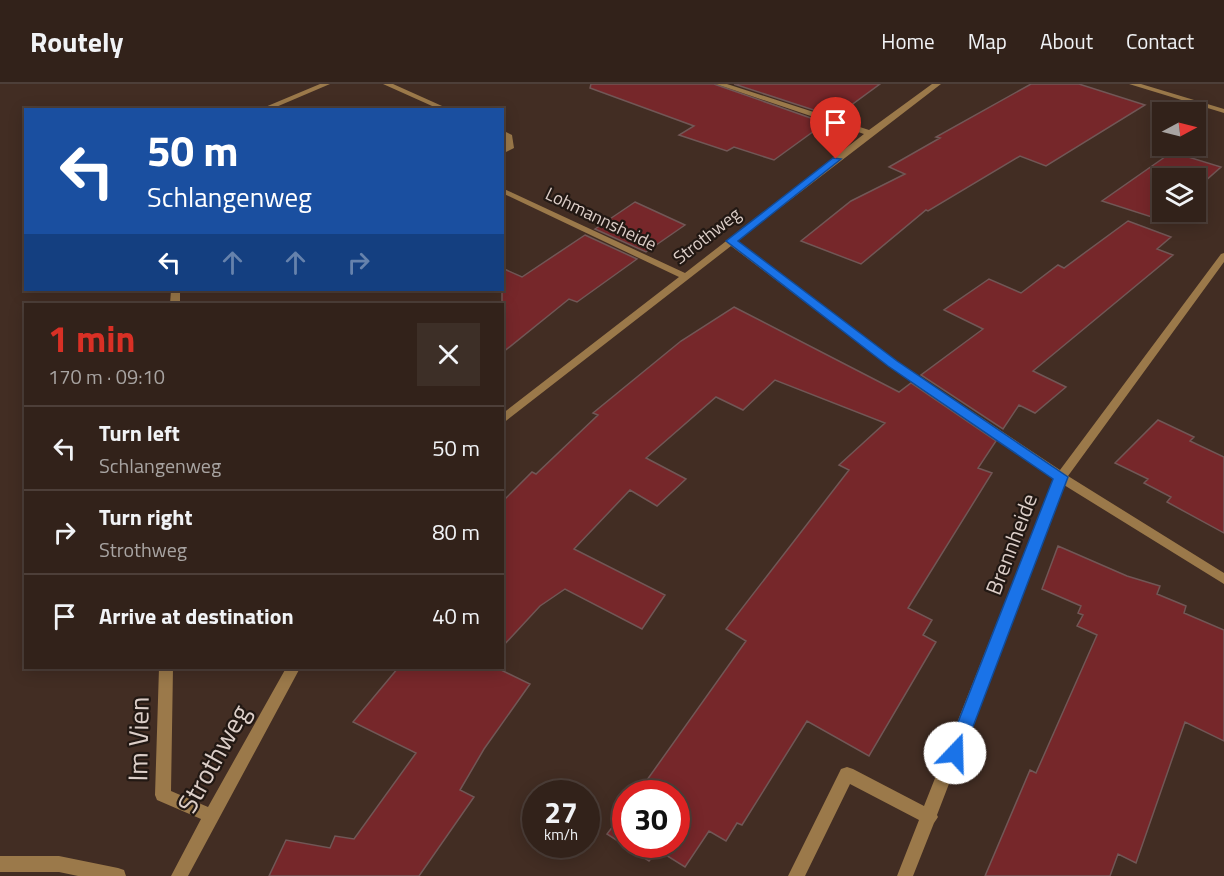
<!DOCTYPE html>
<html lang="en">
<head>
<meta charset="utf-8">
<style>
  body { margin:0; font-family:"Titillium Web",sans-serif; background:#3d2f27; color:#f1f3f6; height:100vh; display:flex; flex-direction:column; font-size:22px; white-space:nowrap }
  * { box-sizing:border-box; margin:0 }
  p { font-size:20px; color:#a8a4a2 }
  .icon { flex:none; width:33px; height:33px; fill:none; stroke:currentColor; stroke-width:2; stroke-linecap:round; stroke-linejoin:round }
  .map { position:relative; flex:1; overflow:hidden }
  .drawer { position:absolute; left:24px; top:219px; width:480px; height:366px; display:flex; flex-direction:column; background:#32221a; border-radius:0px; box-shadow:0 3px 15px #0003,0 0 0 2px #4d3f39 }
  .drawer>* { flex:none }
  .hud { position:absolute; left:24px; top:24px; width:480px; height:183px; border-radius:0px; box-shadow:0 3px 15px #0003,0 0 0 2px #4d3f39; background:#1a4fa0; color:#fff; overflow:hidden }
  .needle { width:39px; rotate:83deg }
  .fabs { position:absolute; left:1152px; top:18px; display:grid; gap:12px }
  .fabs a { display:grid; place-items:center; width:54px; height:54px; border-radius:0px; background:#32221a; box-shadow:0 3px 15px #0003,0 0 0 2px #4d3f39; font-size:30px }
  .speed { position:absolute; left:522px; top:696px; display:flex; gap:12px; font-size:30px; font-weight:700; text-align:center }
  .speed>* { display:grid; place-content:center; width:78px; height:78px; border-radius:50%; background:#32221a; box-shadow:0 3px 15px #0003,0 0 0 2px #4d3f39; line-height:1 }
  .speed small { font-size:15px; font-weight:400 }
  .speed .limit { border:9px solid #d22; background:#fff; color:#111 }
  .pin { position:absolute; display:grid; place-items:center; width:51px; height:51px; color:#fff; margin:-62px -26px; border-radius:50% 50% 50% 0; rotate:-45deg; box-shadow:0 0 6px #0007 }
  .pin .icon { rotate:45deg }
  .me { position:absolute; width:66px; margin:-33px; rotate:21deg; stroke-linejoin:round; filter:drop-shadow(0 0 4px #0008) }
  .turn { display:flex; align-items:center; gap:21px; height:126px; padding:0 24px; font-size:27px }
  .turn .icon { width:78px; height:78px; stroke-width:2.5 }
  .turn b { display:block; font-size:42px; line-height:51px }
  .lanes { display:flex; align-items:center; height:57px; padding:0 24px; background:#0003; justify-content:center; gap:30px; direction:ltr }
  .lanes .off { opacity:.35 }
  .round { display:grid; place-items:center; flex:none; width:63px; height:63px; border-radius:0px; background:#3d2f27 }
  .summary { display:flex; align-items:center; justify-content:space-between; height:102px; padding:0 24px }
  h1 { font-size:36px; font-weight:700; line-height:45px; color:#d93025 }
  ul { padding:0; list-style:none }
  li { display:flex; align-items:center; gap:18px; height:84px; padding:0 24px; border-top:2px solid #4d3f39 }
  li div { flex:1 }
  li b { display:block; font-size:22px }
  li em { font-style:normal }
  header { display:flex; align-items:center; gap:36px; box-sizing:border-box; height:84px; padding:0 30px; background:#32221a; border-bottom:2px solid #4d3f39 }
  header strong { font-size:28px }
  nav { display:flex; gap:33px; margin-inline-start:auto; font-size:21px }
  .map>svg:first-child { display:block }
  .building { fill:#76272a; stroke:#715756; stroke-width:1.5 }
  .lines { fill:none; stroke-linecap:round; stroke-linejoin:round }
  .street { fill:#9b794a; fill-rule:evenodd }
  .route { fill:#1a73e8; stroke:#114b97; stroke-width:1.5 }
  .labels { text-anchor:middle; stroke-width:4.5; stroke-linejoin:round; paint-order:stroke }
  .far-street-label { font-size:18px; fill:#dccec8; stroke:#221813 }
  .street-label { font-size:22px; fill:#dccec8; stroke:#221813 }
  .near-street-label { font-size:27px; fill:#dccec8; stroke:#221813 }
</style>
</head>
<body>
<header>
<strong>Routely</strong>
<nav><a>Home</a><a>Map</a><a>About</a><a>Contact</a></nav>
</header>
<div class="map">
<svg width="1224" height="792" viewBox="0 0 1224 792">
  <rect width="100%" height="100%" fill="#422d23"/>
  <path class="building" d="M 591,0 L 714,0 L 825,39 L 774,76 L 734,63 L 727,67 L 679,51 L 694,42 L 590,4 Z
    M 734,0 L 880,0 L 835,33 Z
    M 1031,0 L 1079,0 L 1145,21 L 1046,82 L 1020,72 L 928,127 L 926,126 L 861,180 L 801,157 L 851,117 L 905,90 L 889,83 L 940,54 L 936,53 Z
    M 1172,68 L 1221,83 L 1196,105 L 1196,94 L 1162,94 L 1162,128 L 1171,128 L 1161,136 L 1102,117 Z
    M 635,118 L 685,141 L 646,168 L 595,145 Z
    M 1128,137 L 1171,153 L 1157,165 L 1173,171 L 1033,287 L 1066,303 L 1035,329 L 1019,321 L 1003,345 L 921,291 L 983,245 L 944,226 L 989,195 L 1021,209 L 1058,181 L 1064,184 Z
    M 585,151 L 637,175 L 577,218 L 569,215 L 502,269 L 502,184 L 522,193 Z
    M 734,223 L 899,308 L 911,299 L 996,357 L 978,384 L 992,389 L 908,524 L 932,536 L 923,551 L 936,558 L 869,672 L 807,637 L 742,741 L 737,739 L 726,757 L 709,747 L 685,783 L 658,766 L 649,777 L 607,750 L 626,725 L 626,760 L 676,760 L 676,710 L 637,710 L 746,557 L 726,545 L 849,386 L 839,381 L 885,339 L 775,296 L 743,326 L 716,313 L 646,374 L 686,395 L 657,422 L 630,406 L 574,465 L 665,511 L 642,545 L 565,505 L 540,522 L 502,563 L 502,418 L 532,388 L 536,390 L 598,331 L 593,329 L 681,257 Z
    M 1158,336 L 1194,353 L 1190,357 L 1224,373 L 1224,449 L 1167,418 L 1171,413 L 1144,399 L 1148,395 L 1115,379 Z
    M 1058,462 L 1127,492 L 1160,502 L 1157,510 L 1186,522 L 1184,529 L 1224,546 L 1224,657 L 1185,638 L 1136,779 L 1118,770 L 1110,792 L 985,792 L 1030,686 L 1036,689 L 1097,551 L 1077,542 L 1083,531 L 1078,529 L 1081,522 L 1042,505 Z
    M 398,584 L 497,584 L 530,600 L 484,665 L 460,706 L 474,713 L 419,792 L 269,792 L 286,756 L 330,764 L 335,752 L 354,755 L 416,669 L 353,638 Z"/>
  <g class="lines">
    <path class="street" d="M 320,0 L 330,0 L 269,26 L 258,26 Z
      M 383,0 L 393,0 L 451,26 L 441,26 Z
      M 716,0 L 727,0 L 869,46 L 932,0 L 941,0 L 737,157 L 896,277 L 1060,386 L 1221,170 L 1224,169 L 1224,178 L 1068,392 L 1224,489 L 1224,500 L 1064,401 L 937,731 L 938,733 L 934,739 L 913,792 L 897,792 L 919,736 L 850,700 L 805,792 L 788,792 L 841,685 L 847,683 L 853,685 L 924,722 L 1054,394 L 888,281 L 731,162 L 502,340 L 502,330 L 679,193 L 502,109 L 502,104 L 685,189 L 864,50 Z
      M 1129,0 L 1141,0 L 1224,25 L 1224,29 Z
      M 502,46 L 512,51 L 514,64 L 502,70 L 502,65 L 506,63 Z
      M 171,206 L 180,206 L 180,220 L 170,220 Z
      M 159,584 L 173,584 L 171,707 L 208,723 L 286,584 L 300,584 L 188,792 L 171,792 L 201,735 L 157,716 L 155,711 Z
      M 0,772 L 59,772 L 118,784 L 124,786 L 126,792 L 78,792 L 59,788 L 0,788 Z"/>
  </g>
  <path class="route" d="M 833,74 L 841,75 L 738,157 L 897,277 L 1068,393 L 963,669 L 961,675 L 955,677 L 949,675 L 946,669 L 1053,395 L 888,282 L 726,157 Z"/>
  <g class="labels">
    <g class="far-street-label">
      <text transform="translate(601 135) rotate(26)" y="6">Lohmannsheide</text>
      <text transform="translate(707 152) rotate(-38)" y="6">Strothweg</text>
    </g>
    <g class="street-label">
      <text transform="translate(1011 460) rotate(-69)" y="8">Brennheide</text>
    </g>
    <g class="near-street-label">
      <text transform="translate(139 655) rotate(-89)" y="9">Im Vien</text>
      <text transform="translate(214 675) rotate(-61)" y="9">Strothweg</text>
    </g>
  </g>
</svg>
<div class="fabs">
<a><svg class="needle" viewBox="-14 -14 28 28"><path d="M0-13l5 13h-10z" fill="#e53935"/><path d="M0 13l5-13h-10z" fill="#a8a4a2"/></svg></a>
<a><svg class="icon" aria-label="layers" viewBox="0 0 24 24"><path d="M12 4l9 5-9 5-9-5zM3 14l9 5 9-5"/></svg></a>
</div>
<div class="speed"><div>27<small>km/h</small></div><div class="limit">30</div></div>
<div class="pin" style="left:836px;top:75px;background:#d93025"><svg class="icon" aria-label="arrive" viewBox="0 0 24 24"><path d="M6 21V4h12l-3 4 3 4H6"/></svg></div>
<svg class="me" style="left:955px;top:669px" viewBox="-20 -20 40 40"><circle r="19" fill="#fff"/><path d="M0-13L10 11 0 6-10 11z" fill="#1a73e8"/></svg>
<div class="hud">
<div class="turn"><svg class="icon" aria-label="left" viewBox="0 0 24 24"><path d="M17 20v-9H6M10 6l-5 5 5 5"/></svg><div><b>50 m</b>Schlangenweg</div></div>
<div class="lanes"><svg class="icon" aria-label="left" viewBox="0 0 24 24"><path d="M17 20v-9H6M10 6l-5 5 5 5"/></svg><svg class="icon off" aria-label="ahead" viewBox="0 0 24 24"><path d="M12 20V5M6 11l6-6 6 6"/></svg><svg class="icon off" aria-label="ahead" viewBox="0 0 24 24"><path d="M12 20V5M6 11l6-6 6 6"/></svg><svg class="icon off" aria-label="right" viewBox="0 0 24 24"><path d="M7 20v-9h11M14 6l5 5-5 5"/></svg></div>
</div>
<section class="drawer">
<div class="summary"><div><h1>1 min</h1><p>170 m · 09:10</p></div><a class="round"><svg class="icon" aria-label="close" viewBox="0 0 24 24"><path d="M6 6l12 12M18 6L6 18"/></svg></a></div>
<ul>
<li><svg class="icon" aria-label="left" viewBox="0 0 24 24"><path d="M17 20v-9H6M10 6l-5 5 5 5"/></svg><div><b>Turn left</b><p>Schlangenweg</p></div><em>50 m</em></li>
<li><svg class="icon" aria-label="right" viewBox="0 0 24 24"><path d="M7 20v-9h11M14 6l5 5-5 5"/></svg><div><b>Turn right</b><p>Strothweg</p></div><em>80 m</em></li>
<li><svg class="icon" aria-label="arrive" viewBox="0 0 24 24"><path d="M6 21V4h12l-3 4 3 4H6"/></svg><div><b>Arrive at destination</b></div><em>40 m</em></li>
</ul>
</section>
</div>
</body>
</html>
